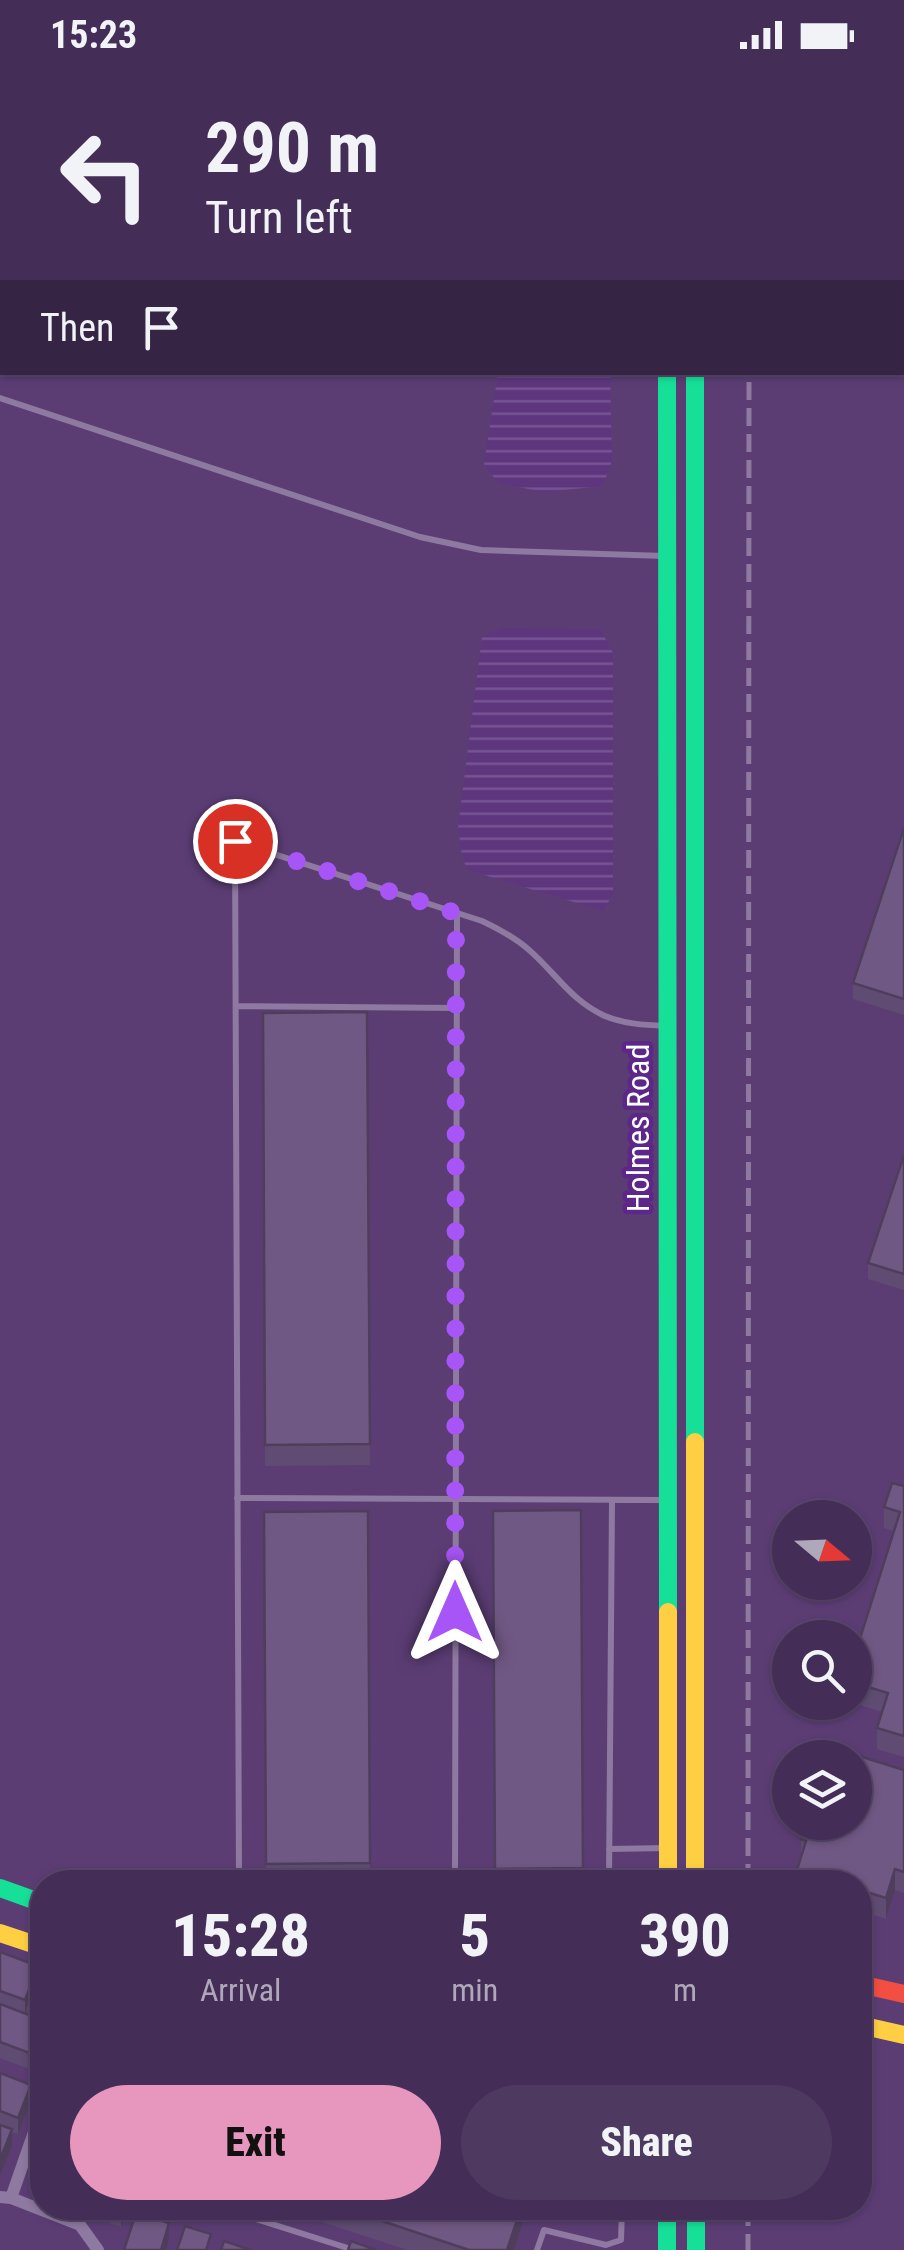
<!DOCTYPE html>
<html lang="en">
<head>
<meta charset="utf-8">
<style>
  body { margin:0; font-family:"Roboto Condensed",sans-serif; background:#4e3a61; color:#f1f3f6; height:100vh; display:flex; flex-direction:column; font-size:38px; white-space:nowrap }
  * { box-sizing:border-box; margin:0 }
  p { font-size:32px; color:#afa8ba }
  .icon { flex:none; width:55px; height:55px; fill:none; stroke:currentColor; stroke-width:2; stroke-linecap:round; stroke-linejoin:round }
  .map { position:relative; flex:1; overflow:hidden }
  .drawer { position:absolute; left:30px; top:1800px; width:842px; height:350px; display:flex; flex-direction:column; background:#442e57; border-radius:40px; box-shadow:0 2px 8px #0004,0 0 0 2px #5c4a6d }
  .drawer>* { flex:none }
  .banner { position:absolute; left:0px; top:0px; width:905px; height:305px; box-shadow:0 2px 8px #0004,0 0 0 2px #5c4a6d; background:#442e57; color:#f1f3f6; overflow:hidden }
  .needle { width:65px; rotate:109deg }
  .tools { position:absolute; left:772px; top:1430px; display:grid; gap:20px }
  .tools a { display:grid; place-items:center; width:100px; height:100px; border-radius:50%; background:#442e57; box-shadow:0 2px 8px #0004,0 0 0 2px #5c4a6d; font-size:50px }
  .pin { position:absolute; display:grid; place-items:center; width:85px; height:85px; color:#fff; margin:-42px; border:5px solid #fff; border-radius:50%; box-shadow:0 2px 10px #0007 }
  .me { position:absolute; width:110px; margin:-55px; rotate:0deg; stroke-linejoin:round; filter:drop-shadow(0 0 8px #0008) }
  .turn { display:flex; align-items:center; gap:35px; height:210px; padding:0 40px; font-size:45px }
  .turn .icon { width:130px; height:130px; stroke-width:2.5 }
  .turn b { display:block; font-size:70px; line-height:85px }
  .then { display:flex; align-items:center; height:95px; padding:0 40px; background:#0003; gap:20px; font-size:38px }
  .eta { display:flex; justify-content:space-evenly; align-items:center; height:170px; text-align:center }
  .eta b { font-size:60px; font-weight:800; line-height:70px }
  .cta { display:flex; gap:20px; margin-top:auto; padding:20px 40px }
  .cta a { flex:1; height:115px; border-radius:60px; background:#e797bd; color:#111; font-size:40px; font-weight:800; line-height:115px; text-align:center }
  .cta a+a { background:#4e3a61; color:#f1f3f6 }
  .status { display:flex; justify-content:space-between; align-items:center; height:70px; padding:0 50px; background:#442e57; direction:ltr }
  .status svg { height:28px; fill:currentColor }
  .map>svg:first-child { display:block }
  .water { fill:url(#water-rules) }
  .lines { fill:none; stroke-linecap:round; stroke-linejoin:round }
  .lane { stroke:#8e79a0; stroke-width:6 }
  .street { stroke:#8e79a0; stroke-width:12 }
  .fast { stroke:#16e098; stroke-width:18 }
  .slow { stroke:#ffcf43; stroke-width:18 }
  .jam { stroke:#f24e42; stroke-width:18 }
  .rail { stroke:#8e799f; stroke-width:5; stroke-dasharray:18 8; stroke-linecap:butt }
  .wall { fill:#604c72 }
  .shaded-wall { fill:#4e3e5c }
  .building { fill:#705884; stroke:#4e3e5c; stroke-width:2.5 }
  .route { stroke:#a855f7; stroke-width:18; stroke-dasharray:0 32.4 }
  .labels { text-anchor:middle; stroke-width:9; stroke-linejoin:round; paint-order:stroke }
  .street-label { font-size:32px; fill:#fff; stroke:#5d278a }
</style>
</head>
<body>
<div class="status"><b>15:23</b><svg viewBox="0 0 49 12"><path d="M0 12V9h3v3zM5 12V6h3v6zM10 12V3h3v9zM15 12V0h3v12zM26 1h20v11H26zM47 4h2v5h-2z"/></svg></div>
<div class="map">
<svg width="904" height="2180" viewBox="0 0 904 2180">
  <defs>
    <pattern id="water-rules" width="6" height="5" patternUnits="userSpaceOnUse" patternTransform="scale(2.5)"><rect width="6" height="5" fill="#5e367e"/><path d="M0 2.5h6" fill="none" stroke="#765491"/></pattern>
  </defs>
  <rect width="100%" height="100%" fill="#5b3d74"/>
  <path class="water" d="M 498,303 L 610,303 L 612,391 L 603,416 L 544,422 L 498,413 L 484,394 Z
    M 501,558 L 600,559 L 613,583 L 613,824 L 603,841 L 468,800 C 460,787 461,773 458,758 L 482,567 Z"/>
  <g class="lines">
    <path class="lane" d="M 0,328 L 420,467 L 481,480 L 665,486
      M 221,767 L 482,851 C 499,859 514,867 528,879 C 555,902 571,931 605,946 C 624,954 645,955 666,956
      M 235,771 L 239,1812
      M 236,936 L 456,938
      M 237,1428 L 666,1430
      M 609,1779 L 668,1778
      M 455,1812 L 457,843
      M 609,1812 L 612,1430
      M 221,2138 L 354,2180
      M 537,2180 L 544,2160 L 606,2175 L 621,2170 L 622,2138"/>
    <path class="street" d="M 0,2127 L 11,2128 L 80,2155 L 98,2180
      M 11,2128 L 42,2039"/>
    <path class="fast" d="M 667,0 L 667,2
      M 695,0 L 695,2
      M 667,302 L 668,1542
      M 695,302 L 695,1372
      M 0,1818 L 42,1833
      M 667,2138 L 667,2180
      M 696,2138 L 696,2180"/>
    <path class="slow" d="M 695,1372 L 695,1812
      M 668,1542 L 668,1812
      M 0,1863 L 42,1877
      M 860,1955 L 904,1965"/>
    <path class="jam" d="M 860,1914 L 904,1924"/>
    <path class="rail" d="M 749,2 L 749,0
      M 748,1812 L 749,302
      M 748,2138 L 748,2180"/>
  </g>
  <path class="wall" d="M 904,758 L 904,945 L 853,929 L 853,913 Z
    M 367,942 L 370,1395 L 265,1396 L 263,943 Z
    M 904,1085 L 904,1220 L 868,1209 L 868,1193 Z
    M 904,1416 L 904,1687 L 877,1679 L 877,1658 L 882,1642 L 851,1632 L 855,1632 L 855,1584 L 894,1461 L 884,1458 L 884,1437 Z
    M 581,1440 L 583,1812 L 495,1812 L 493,1441 Z
    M 368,1441 L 370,1812 L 266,1812 L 264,1442 Z
    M 904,1700 L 904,1823 L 895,1820 L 886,1849 L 860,1841 L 860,1812 L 797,1812 L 797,1800 L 801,1788 L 801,1769 Z
    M 0,1882 L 38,1905 L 42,1902 L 42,1950 L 28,1944 L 28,1940 L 26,1944 L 42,1950 L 42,1971 L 32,2000 L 0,1988 Z
    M 0,2003 L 31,2031 L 18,2064 L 12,2062 L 12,2076 L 0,2106 Z
    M 42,2070 L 42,2125 L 38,2123 L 38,2116 L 31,2113 L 31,2097 Z
    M 78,2138 L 128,2138 L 121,2157 L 97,2148 L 97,2144 Z
    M 280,2138 L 528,2138 L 514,2180 L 407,2180 Z
    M 560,2138 L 576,2138 L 574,2142 Z"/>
  <path class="shaded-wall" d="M 895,1799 L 895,1820 L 886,1849 L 886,1828 Z
    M 38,1896 L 38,1912 L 28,1933 L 25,1946 L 25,1930 Z
    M 42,1955 L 42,1971 L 32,2000 L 32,1984 Z
    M 31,2015 L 31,2031 L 18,2064 L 18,2048 Z
    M 12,2059 L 12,2076 L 0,2106 L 0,2090 Z
    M 124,2138 L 128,2138 L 121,2157 L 121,2146 Z
    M 521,2138 L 528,2138 L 514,2180 L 507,2180 Z
    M 169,2153 L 169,2169 L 166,2180 L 161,2180 Z"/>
  <path class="building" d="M 902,128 L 904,128 L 904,209 L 902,208 Z
    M 904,758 L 904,929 L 853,913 Z
    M 367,942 L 370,1374 L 265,1375 L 263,943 Z
    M 904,1085 L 904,1204 L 868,1193 Z
    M 892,1413 L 904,1416 L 904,1666 L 877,1658 L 888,1623 L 855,1613 L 855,1584 L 900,1442 L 884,1437 Z
    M 581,1440 L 583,1798 L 495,1799 L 493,1441 Z
    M 368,1441 L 370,1793 L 266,1794 L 264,1442 Z
    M 830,1677 L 904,1700 L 904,1802 L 895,1799 L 886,1828 L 860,1820 L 860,1812 L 836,1812 L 797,1800 L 806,1771 L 801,1769 L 806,1752 L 855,1752 L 855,1688 L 826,1688 Z
    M 0,1882 L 38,1896 L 25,1930 L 0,1921 Z
    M 40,1901 L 42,1902 L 42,1939 L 28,1933 Z
    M 0,1934 L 42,1950 L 42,1955 L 32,1984 L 0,1972 Z
    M 0,2003 L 31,2015 L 18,2048 L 0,2041 Z
    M 0,2055 L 12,2059 L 0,2090 Z
    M 41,2069 L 42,2070 L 42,2109 L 38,2107 L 40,2100 L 31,2097 Z
    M 98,2138 L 124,2138 L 121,2146 Z
    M 343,2138 L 521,2138 L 507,2180 L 469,2180 Z
    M 136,2143 L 169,2153 L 161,2180 L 124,2180 Z
    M 185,2156 L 211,2164 L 206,2180 L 177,2180 Z
    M 224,2171 L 251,2180 L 221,2180 Z
    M 351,2171 L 376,2180 L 348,2180 Z"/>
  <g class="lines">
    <path class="route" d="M 235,771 L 456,843 L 455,1542"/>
  </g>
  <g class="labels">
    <g class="street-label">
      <text transform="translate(638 1058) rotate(-90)" y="11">Holmes Road</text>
    </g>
  </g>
</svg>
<div class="tools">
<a><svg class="needle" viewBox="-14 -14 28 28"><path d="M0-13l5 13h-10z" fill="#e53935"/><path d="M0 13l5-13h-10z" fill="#afa8ba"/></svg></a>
<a><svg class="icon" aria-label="search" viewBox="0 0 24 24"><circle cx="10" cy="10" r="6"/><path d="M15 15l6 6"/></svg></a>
<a><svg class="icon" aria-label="layers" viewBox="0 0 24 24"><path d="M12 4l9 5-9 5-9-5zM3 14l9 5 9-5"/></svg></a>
</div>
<div class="pin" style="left:235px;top:771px;background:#d93025"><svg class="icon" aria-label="arrive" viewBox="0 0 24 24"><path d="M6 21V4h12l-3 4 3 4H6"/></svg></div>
<svg class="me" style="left:455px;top:1542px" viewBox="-20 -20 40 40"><path d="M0-17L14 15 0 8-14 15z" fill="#a855f7" stroke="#fff" stroke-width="4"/></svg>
<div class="banner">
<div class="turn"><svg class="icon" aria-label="left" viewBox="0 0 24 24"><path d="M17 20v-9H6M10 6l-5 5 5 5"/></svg><div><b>290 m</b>Turn left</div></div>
<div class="then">Then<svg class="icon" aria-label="arrive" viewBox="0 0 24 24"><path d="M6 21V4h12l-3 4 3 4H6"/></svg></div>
</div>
<section class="drawer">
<div class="eta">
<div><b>15:28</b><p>Arrival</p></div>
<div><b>5</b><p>min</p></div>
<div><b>390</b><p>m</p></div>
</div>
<div class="cta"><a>Exit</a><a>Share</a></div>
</section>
</div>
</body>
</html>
